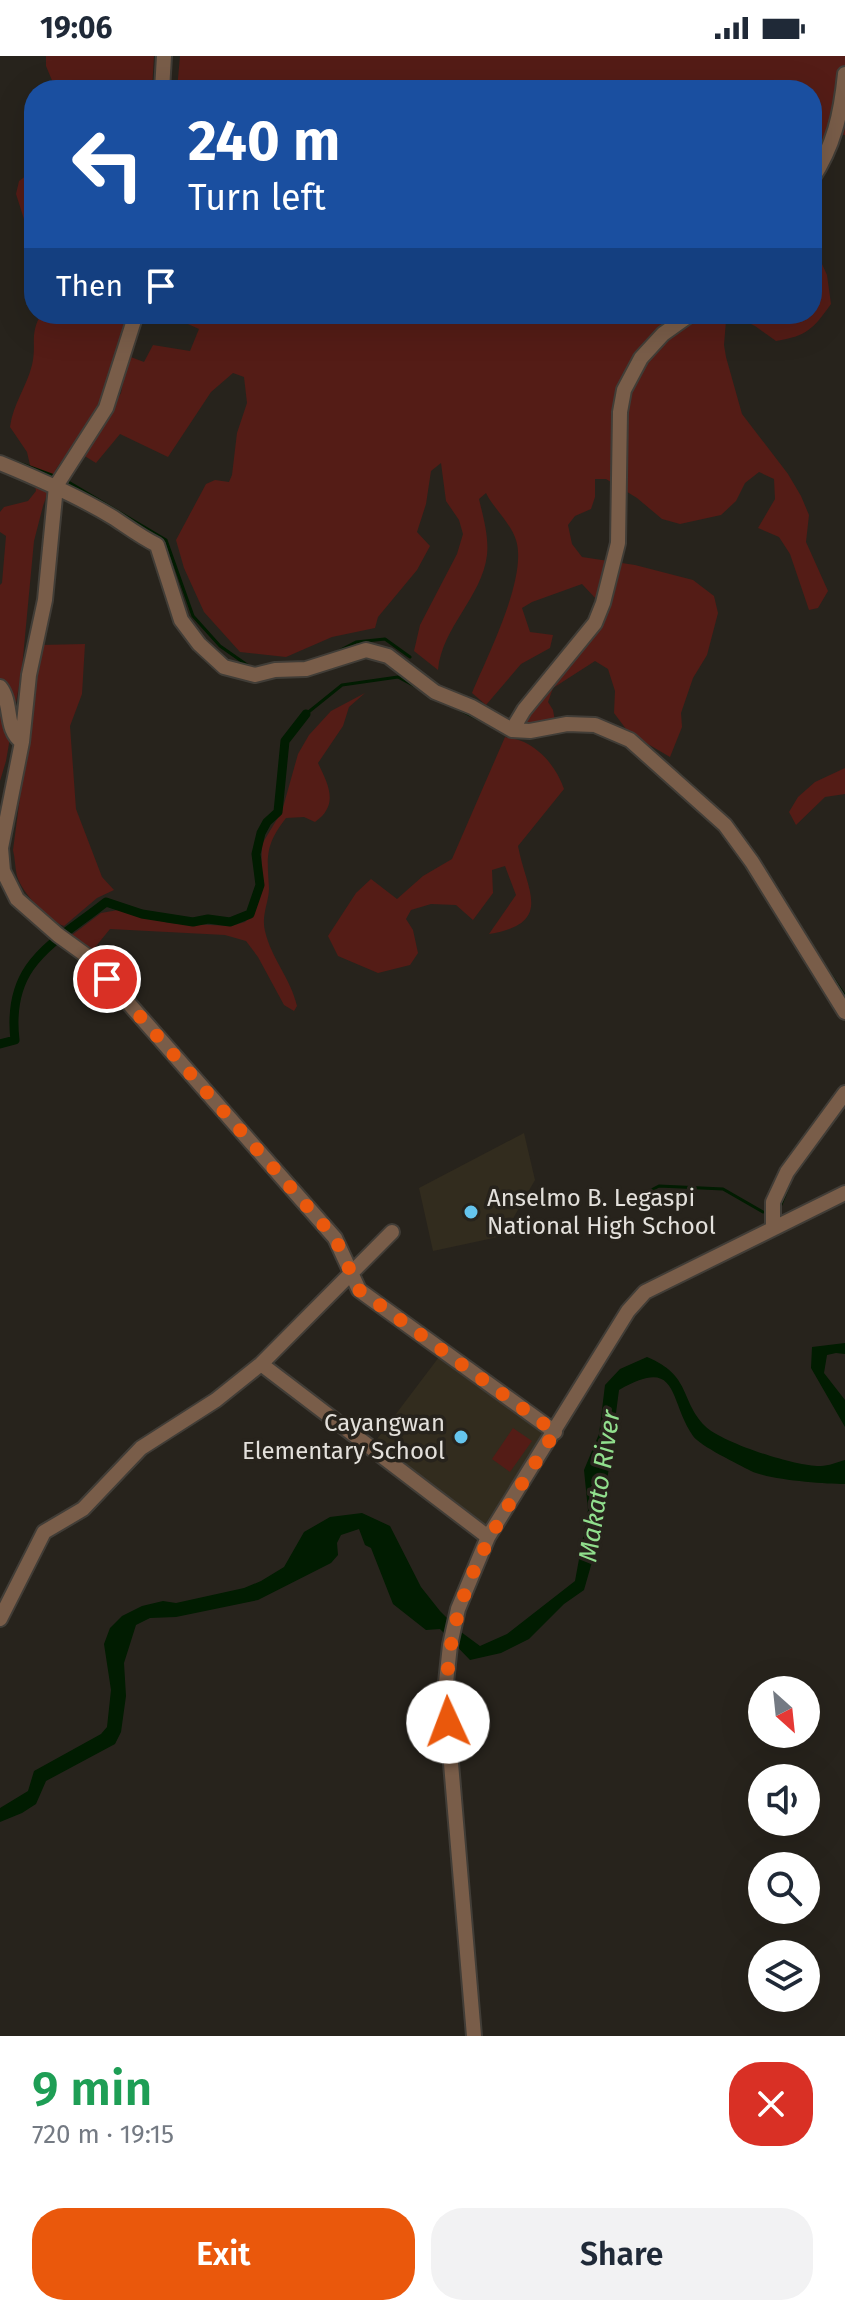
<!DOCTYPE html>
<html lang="en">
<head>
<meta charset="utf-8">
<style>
  body { margin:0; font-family:"Fira Sans",sans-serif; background:#f2f2f3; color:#1f2937; height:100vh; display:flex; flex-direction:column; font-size:30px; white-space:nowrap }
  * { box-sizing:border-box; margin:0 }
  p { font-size:26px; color:#747a83 }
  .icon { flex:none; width:44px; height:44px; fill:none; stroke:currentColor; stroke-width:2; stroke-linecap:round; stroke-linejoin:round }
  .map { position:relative; height:1980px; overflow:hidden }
  .drawer { display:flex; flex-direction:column; background:#fff; flex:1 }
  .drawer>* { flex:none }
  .hud { position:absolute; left:24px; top:24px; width:798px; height:244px; border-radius:32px; box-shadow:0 8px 32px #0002; background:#1a4fa0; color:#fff; overflow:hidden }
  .needle { width:52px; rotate:153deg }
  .controls { position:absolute; left:748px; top:1620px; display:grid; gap:16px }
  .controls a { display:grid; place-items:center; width:72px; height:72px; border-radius:50%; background:#fff; box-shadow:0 8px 32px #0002; font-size:40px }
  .pin { position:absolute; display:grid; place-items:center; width:68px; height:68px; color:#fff; margin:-34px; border:4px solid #fff; border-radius:50%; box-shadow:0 2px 8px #0007 }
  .me { position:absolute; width:88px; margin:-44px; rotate:358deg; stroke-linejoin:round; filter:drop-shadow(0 0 6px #0008) }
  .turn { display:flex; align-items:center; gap:28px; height:168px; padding:0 32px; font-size:36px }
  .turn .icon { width:104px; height:104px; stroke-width:2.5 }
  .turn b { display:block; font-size:56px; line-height:68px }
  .then { display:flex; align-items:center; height:76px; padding:0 32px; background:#0003; gap:16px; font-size:30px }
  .round { display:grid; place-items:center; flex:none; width:84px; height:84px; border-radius:32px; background:#f2f2f3 }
  .headline { display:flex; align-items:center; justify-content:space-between; height:136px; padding:0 32px }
  h1 { font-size:48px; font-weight:600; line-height:60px; color:#1e9e55 }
  .button { display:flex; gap:16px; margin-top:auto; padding:16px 32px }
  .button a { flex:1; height:92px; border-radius:32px; background:#ea580c; color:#fff; font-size:32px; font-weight:600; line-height:92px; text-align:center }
  .button a+a { background:#f2f2f3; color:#1f2937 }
  .status { display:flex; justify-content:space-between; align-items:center; height:56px; padding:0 40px; background:#fff; direction:ltr }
  .status svg { height:22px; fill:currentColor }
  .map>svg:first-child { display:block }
  .built { fill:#322c1e }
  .green { fill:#541c16 }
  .water { fill:#011c01 }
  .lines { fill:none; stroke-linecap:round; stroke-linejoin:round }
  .stream { stroke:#011c01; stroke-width:3 }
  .canal { stroke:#011c01; stroke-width:9 }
  .minor-casing { stroke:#413d37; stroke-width:18 }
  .minor { stroke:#795d49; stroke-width:14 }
  .route { stroke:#ea580c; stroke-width:14; stroke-dasharray:0 25.2 }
  .poi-dot { fill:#65c5ee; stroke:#27231c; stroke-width:3 }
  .labels { text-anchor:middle; stroke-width:7; stroke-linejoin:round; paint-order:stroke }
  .poi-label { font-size:24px; fill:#e3e0db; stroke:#27231c; text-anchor:start }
  .water-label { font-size:26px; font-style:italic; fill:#91df8d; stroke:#27231c }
</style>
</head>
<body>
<div class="status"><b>19:06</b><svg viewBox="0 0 49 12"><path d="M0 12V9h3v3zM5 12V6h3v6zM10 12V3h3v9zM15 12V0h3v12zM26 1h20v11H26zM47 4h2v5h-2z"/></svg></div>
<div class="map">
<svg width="845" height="1980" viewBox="0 0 845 1980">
  <rect width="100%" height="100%" fill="#27231c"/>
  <path class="built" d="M 524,1077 L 535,1124 L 503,1180 L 433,1195 L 419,1132 Z
    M 442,1297 L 548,1375 L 481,1474 L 374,1387 Z"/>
  <path class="green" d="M 46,0 L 154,0 L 152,34 L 56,34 L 46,10 Z
    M 180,0 L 845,0 L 845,79 L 829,78 L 812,118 L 812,34 L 177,34 Z
    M 30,117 L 34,117 L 34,187 L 30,182 L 16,138 L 19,125 Z
    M 812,186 L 827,219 L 831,248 C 813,273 807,280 776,285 L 755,270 L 735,260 L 726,265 L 724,289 L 726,301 L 742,358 L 788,418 L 801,440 L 809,459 L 806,486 L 828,535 L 818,552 L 809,554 L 790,498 L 779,481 L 758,472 L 775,443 L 774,423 L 759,416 L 745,427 L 736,445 L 721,459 L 680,468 L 662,463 L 637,442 L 606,423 L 595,423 L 595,441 L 591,453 L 575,460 L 568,469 L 572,488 L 582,501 L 635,509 L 693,524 L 714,540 L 718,557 L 707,599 L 693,622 L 681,657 L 682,671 L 670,701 L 629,677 L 614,657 L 615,635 L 608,613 L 595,605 L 553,632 L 548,646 L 553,654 L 555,665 L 519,667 L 595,556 L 598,545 L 582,528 L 532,546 L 522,552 L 530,576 L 553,579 L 550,592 L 521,608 L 486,649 L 472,637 C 487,601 528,521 516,484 C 510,466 494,453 486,437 L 479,443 C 483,460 489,481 487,499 C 482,541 442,571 438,614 L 414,595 L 420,569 L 457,498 L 463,478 L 459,464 L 446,445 L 441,407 L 431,415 L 426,448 L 417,476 L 430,490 L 417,514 L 378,561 L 375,572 L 332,581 L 286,601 L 240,596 L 204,556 L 184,512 L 176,484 L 206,428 L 215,424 L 229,426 L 232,419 L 237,377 L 247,347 L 244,321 L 233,317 L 211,336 L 168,401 L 120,378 L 96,407 L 83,399 L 121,337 L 128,300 L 144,306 L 153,289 L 190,295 L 199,273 L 166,258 L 812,258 Z
    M 41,258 L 134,258 L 101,350 L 56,413 L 43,450 L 34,485 L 22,612 L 6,705 L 0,725 L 0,529 L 2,527 L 6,480 L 0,476 L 0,456 L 4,451 L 28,445 L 36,435 L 27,396 L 10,371 C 13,348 27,330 32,309 C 37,287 29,280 41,258 Z
    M 85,588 L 82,638 L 70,670 L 76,753 L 102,821 L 114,834 L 97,842 L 64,870 C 48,864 22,837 17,820 C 15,812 15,802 13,794 L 40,589 Z
    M 365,637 L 349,651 L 343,670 L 318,707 C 329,730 339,749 315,766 L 304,761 L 286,762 C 265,789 267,800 269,832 C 269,846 261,860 265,875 C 271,902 291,923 297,950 L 294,955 L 284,949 L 258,901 L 246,885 L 225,879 L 110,873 L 92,895 L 72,879 L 101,857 L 118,854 L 169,867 L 231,870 L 245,866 L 253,858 L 261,837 L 262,788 L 282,755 L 298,698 L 309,679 L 331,655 Z
    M 505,681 C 511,683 518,683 524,686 C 543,695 557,713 564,733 L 518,790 C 526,834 555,867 489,878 L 516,839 L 505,810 L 492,814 L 493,837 L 473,864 L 456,849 L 431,848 L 411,854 L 406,863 L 413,874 L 418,897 L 410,909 L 378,917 L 338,900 L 328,880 L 356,837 L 371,823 L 397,843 L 423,820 L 452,803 Z
    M 845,712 L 845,738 L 825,741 L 796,769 L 789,756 L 798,741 L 815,726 Z
    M 513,1372 L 532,1385 L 510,1416 L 492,1403 Z"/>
  <path class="water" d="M 845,1287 L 845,1298 L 836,1297 L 827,1299 L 824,1317 L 845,1344 L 845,1371 L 811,1312 L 812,1291 Z
    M 647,1301 C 692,1320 679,1343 705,1370 C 722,1387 797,1411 821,1410 C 828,1410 838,1406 845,1404 L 845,1428 C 823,1428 770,1424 751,1415 C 738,1408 700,1390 693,1380 C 668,1344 680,1299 619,1334 L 607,1426 L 592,1506 L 584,1534 L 564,1548 L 529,1583 L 501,1597 L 470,1604 L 440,1573 L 426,1574 L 393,1548 L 371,1492 L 365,1489 L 359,1473 L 341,1479 L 337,1487 L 338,1499 L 331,1507 L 258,1544 L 176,1561 L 150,1562 L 136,1569 L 124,1607 L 126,1640 L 121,1676 L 115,1688 L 46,1725 L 36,1748 L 22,1757 L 0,1766 L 0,1752 L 28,1735 L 34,1715 L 101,1678 L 107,1671 L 111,1634 L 104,1588 L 110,1572 L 122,1560 L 142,1550 L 163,1545 L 176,1547 L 244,1532 L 261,1525 L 284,1511 L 304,1476 L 330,1461 L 362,1457 L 390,1470 L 421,1531 L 440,1555 L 461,1576 L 480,1590 L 507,1578 L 575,1525 L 588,1454 L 584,1414 L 599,1378 L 605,1329 L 620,1313 Z"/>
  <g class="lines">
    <path class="stream" d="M 0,400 L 57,421
      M 65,424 L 166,484 L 193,560 L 220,590 L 250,611
      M 335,597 L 356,586 L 385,583 L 410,601
      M 448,648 L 492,670
      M 306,658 L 342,629 L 398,621 L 424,635
      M 678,717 L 702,739
      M 816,897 L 845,940
      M 621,1150 L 659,1130 L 723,1133 L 763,1156
      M 780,1151 L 789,1129"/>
    <path class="canal" d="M 0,988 L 15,984 C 6,907 53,888 106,846 L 142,858 L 193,866 L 208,863 L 230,866 L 250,858 L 260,829 L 256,798 L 261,777 L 267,766 L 278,756 L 285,685 L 306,658"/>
    <defs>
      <path id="minor" d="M 162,34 L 164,0
        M 812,123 C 834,90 841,58 845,18
        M 136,258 L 106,352 L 56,430 L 45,544 L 29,619 L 22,686 L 1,792 L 3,815 L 17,843 L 58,879 L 87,900 L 335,1182 L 359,1234 L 555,1376
        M 0,407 C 39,423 78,440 114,462 C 129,472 141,481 157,489 L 181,564 L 199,588 L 224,611 L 255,619 L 275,614 L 306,613 L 366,594 L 388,600 L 435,636 L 472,651 L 512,674 L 530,675 L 567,668 L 595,669 L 630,684 L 725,769 L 752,806 L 845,956
        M 0,631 C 13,647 4,674 22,686
        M 512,674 L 524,654 L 595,567 L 603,547 L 618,487 L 620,356 L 624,334 L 641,302 L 663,278 L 691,258
        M 773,1171 L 773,1146 L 787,1116 L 845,1037
        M 261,1308 L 488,1481
        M 0,1563 L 44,1476 L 83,1453 L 141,1392 L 216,1344 L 261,1308 L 392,1176
        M 474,1980 L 445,1636 L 450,1589 L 458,1553 L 488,1481 L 628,1255 L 645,1236 L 845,1137"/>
    </defs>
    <use href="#minor" class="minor-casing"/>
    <use href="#minor" class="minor"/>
  </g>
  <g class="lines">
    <path class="route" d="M 107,923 L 335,1182 L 359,1234 L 555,1376 C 495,1471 438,1546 448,1666"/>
  </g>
  <g class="poi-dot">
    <circle cx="471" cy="1156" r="8"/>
    <circle cx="461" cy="1381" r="8"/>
  </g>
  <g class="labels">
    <g class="poi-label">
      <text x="487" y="1150">Anselmo B. Legaspi<tspan x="487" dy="28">National High School</tspan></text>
      <text x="445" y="1375" text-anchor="end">Cayangwan<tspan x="445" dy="28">Elementary School</tspan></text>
    </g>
    <g class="water-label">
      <text transform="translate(599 1430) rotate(-81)" y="9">Makato River</text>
    </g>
  </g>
</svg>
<div class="controls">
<a><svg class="needle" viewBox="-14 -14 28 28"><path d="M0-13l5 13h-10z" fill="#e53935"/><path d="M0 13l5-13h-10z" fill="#747a83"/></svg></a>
<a><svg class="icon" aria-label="sound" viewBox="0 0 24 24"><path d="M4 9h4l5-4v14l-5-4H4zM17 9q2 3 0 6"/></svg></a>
<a><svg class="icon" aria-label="search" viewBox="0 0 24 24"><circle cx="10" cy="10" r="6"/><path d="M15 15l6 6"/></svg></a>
<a><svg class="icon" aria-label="layers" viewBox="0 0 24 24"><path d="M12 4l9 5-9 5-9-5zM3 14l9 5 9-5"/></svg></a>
</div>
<div class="pin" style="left:107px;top:923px;background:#d93025"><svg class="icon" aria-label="arrive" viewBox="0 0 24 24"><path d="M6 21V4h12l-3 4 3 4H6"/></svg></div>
<svg class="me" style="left:448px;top:1666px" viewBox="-20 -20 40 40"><circle r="19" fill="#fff"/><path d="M0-13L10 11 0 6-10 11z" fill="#ea580c"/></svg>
<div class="hud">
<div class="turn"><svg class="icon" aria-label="left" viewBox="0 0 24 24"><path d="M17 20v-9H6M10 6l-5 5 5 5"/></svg><div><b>240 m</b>Turn left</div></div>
<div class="then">Then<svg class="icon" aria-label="arrive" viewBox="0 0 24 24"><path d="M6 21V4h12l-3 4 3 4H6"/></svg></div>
</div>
</div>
<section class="drawer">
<div class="headline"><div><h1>9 min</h1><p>720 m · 19:15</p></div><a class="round" style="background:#d93025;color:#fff"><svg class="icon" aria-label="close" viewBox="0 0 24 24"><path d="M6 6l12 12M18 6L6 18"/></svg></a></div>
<div class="button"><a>Exit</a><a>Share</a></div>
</section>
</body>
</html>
